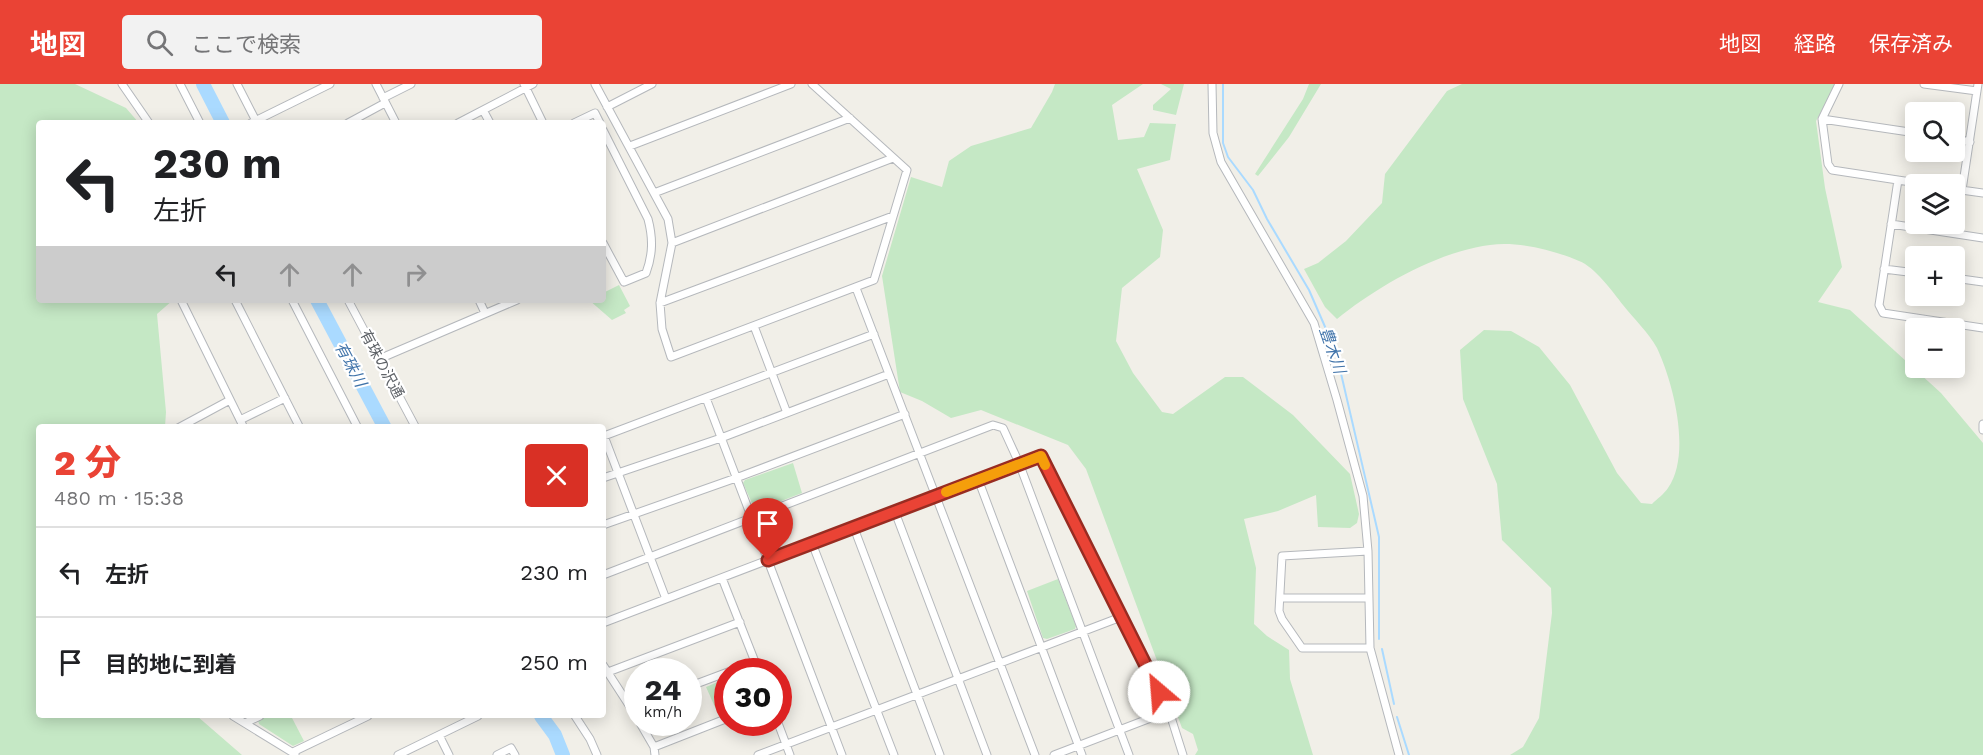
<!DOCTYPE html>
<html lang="ja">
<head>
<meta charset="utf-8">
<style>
  body { margin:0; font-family:"Work Sans","Noto Sans JP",sans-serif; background:#f2f2f2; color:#202124; height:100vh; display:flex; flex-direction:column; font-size:22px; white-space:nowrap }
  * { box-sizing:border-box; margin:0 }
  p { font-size:20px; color:#757577 }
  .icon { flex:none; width:33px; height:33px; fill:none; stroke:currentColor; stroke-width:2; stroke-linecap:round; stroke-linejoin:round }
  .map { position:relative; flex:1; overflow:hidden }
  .drawer { position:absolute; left:36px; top:340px; width:570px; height:294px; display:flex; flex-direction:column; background:#fff; border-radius:6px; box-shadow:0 3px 15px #0003 }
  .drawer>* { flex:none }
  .banner { position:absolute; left:36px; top:36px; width:570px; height:183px; border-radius:6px; box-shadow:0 3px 15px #0003; background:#fff; color:#202124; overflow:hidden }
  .buttons { position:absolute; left:1905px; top:18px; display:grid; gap:12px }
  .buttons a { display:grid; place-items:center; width:60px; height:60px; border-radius:6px; background:#fff; box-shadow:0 3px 15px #0003; font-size:30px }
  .speed { position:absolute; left:624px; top:574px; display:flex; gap:12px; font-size:30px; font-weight:700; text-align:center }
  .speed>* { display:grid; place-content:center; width:78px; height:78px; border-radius:50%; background:#fff; box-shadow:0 3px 15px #0003; line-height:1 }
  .speed small { font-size:15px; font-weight:400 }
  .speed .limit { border:9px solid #d22; background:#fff; color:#111 }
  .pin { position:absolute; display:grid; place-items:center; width:51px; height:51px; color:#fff; margin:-62px -26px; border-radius:50% 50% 50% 0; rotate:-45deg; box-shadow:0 0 6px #0007 }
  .pin .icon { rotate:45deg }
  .me { position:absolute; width:66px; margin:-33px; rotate:333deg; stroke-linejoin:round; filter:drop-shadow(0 0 4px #0008) }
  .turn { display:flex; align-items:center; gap:21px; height:126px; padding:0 18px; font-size:27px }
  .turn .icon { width:78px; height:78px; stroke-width:2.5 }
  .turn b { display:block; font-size:42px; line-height:51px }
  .lanes { display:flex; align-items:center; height:57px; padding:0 18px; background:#0003; justify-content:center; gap:30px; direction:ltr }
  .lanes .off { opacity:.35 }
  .round { display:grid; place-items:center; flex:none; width:63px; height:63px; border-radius:6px; background:#f2f2f2 }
  .summary { display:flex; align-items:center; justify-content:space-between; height:102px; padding:0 18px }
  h1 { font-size:36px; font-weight:800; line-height:45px; color:#ea4335 }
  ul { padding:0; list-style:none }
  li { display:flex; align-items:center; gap:18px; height:90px; padding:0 18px; border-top:2px solid #e0e0e0 }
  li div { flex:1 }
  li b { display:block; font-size:22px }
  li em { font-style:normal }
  header { display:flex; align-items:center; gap:36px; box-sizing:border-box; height:84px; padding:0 30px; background:#ea4335; color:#fff }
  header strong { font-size:28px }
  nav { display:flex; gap:33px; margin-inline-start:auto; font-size:21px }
  .search { width:420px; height:54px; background:#f2f2f2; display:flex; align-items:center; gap:15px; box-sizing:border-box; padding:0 21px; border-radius:6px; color:#757577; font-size:22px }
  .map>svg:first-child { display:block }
  .green { fill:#c5e8c5 }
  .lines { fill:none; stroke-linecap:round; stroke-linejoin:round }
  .stream { stroke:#aadaff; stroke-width:2 }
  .river { stroke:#aadaff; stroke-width:14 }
  .street-casing { stroke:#b5b8bc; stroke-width:9 }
  .street { stroke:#fff; stroke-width:7 }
  .route-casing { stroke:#982c22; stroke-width:15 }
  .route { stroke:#ea4335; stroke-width:10 }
  .slow { stroke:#f59e0b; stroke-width:10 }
  .labels { text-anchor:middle; stroke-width:4.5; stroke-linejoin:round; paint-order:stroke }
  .street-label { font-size:15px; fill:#5f6368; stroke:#fff }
  .water-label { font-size:16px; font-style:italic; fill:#4174aa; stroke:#fff }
</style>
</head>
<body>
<header>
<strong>地図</strong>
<div class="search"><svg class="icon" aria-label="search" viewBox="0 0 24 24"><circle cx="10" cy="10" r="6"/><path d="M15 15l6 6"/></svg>ここで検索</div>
<nav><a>地図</a><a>経路</a><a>保存済み</a></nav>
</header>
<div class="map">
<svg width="1983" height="671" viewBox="0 0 1983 671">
  <rect width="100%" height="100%" fill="#f1efe8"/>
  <path class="green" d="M 0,0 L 75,0 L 126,24 L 139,39 L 39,39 L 39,216 L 173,216 L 157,230 L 166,328 L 165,343 L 39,344 L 39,632 L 197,632 L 242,671 L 0,671 Z
    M 1055,0 L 1143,0 L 1112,21 L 1118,56 L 1144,53 L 1150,39 L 1176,40 L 1170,76 L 1137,85 L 1163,146 L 1160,173 L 1122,204 L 1116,257 L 1133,289 L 1162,328 L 1173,330 L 1225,293 L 1243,293 L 1293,331 L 1350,390 L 1359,430 L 1357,439 L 1350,444 L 1318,443 L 1316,411 L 1278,427 L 1244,435 L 1256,484 L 1254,540 L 1267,552 L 1289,566 L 1290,595 L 1313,671 L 1195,671 L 1198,666 L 1193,650 L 1182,644 L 1086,385 L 1068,361 L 981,326 L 951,334 L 922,317 L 900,308 L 882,192 L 911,93 L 942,103 L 949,77 L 971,62 L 1031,44 L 1052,8 Z
    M 1161,0 L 1184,0 L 1176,31 L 1153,26 L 1153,21 L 1171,5 Z
    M 1309,0 L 1321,0 L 1289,53 L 1258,92 L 1255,90 L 1303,15 Z
    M 1462,0 L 1835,0 L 1816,37 L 1825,104 L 1842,183 L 1818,218 L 1850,226 L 1941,309 L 1983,359 L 1983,671 L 1510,671 L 1523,663 L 1539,634 L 1552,529 L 1551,504 L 1502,456 L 1497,400 L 1463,315 L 1460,266 L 1484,246 L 1511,247 L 1539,263 L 1570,301 L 1617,389 L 1641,419 L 1652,420 C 1657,415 1664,410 1668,404 C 1692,370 1673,298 1657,264 C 1649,249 1634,235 1623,221 C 1613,208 1595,183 1579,177 C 1556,167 1529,160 1504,160 C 1448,161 1379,201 1337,235 L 1325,223 L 1304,185 L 1318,179 L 1346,157 L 1382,119 L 1385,90 L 1447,7 Z
    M 619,201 L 630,222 L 624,226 L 626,229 L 612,236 L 589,216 L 603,216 L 603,209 Z
    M 793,379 L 802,409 L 758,426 L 754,424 L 743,399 L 745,396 Z
    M 1058,495 L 1076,542 L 1075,545 L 1047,555 L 1043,554 L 1027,507 Z
    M 727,594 L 727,629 L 719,632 L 706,603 Z
    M 268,632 L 291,632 L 304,657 L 293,662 L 259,640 L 258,636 Z"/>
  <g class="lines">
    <path class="stream" d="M 1223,0 L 1223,59 L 1228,73 L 1253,106 L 1267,135 L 1309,206 L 1336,268 L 1379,453 L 1379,555
      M 1382,565 L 1394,620
      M 1397,633 L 1409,671"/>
    <path class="river" d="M 203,0 L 223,39
      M 317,216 L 385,344
      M 541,632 L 555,651 L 563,671"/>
    <defs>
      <path id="street" d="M 122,0 L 149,39
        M 180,0 L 200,39
        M 237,0 L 257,39
        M 376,0 L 396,39
        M 524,0 L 543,39
        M 595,0 L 668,135 L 672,159 L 660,219 L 662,245 L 671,273 L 874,196 L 907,86 L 812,0
        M 1212,0 L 1213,49 L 1221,78 L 1314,239 L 1337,316 L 1363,412 L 1368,467 L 1370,564 L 1399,671
        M 1839,0 L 1822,35 L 1828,80 L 1832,86 L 1924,100
        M 1924,0 L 1977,7
        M 383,14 L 411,0
        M 607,23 L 652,0
        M 483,26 L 490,39
        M 1822,35 L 1916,49
        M 251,39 L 330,0
        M 348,39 L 385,19
        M 458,39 L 533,0
        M 574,39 L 595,29 L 600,39
        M 603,46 L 648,135 C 653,154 653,170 646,189 L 624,198 L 603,159
        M 1954,55 L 1970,58
        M 630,62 L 791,0
        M 1898,96 L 1879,221 L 1883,229 L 1983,244
        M 1954,105 L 1983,109
        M 1962,106 L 1978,0
        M 654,109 L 850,34
        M 1891,140 L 1983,154
        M 672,159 L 893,74
        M 1884,185 L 1916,189
        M 1954,194 L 1983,198
        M 856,204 L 1035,671
        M 181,216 L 244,344
        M 235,216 L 300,344
        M 292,216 L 358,344
        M 348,216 L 416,344
        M 479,216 L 485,229
        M 660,219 L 893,132
        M 754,242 L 787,329
        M 379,275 L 517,216
        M 706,314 L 842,671
        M 240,336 L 285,314
        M 1983,340 L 1983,346
        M 178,344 L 230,316
        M 603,394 L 721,354 L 889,290
        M 978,395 L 1082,671
        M 895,428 L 987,671
        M 603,441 L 736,394 L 905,330
        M 854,444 L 940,671
        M 812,459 L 894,671
        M 1368,467 L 1282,472 L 1279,527 L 1282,535 L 1302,564 L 1370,564
        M 603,491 L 993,341 L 1003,344 L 1019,379 L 1129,671
        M 722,494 L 759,588
        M 1280,514 L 1369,514
        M 666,515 L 604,352 L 874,250
        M 603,539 L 1041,372 L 1169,627 L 1183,671
        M 603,581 L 638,635
        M 608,588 L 740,538
        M 728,588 L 755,578
        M 688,603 L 728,588
        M 233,632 L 295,670
        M 575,632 L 590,655 L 597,671
        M 245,639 L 260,632
        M 640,639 L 654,663 L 655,671
        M 778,639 L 790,671
        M 439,651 L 449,671
        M 654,663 L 728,634
        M 293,668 L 368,632
        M 398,671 L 478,632
        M 497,671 L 511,664 L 515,671
        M 758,671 L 1121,533
        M 1054,671 L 1169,627"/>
    </defs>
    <use href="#street" class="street-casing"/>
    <use href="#street" class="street"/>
  </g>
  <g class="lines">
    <defs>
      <path id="route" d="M 768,476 L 1041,372 L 1159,608"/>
    </defs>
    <use href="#route" class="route-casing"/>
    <use href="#route" class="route"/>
    <path class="slow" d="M 946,408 L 1041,372 L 1045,381"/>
  </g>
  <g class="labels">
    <g class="street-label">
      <text transform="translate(382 280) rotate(62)" y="5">有珠の沢通</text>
    </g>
    <g class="water-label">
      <text transform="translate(1333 266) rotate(71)" y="6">豊木川</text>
      <text transform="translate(351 280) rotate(62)" y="6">有珠川</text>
    </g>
  </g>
</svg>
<div class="buttons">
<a><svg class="icon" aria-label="search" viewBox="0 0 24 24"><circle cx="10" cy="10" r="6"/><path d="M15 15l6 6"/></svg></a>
<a><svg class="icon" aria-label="layers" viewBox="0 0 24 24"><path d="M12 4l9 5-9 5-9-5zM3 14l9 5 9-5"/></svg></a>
<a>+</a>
<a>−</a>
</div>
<div class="speed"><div>24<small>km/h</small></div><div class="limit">30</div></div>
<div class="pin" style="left:768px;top:476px;background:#d93025"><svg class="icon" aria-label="arrive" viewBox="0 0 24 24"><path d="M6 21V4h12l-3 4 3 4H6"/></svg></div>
<svg class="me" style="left:1159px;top:608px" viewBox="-20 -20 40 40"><circle r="19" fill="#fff"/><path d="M0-13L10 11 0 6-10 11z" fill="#ea4335"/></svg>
<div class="banner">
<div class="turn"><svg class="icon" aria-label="left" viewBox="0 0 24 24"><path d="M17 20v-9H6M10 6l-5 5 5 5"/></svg><div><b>230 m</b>左折</div></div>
<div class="lanes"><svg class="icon" aria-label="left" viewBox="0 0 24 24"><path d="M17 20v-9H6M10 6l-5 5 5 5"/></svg><svg class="icon off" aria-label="ahead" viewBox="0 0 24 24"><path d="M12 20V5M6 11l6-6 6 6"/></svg><svg class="icon off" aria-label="ahead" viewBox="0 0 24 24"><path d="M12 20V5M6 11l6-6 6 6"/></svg><svg class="icon off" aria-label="right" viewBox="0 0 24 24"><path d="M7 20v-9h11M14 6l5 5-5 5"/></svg></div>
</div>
<section class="drawer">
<div class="summary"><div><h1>2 分</h1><p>480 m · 15:38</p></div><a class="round" style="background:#d93025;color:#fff"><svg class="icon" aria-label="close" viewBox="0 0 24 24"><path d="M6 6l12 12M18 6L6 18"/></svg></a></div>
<ul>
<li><svg class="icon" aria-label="left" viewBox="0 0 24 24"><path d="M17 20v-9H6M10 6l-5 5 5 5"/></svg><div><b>左折</b></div><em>230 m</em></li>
<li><svg class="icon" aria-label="arrive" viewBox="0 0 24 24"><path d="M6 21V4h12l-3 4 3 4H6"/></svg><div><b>目的地に到着</b></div><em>250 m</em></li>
</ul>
</section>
</div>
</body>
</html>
